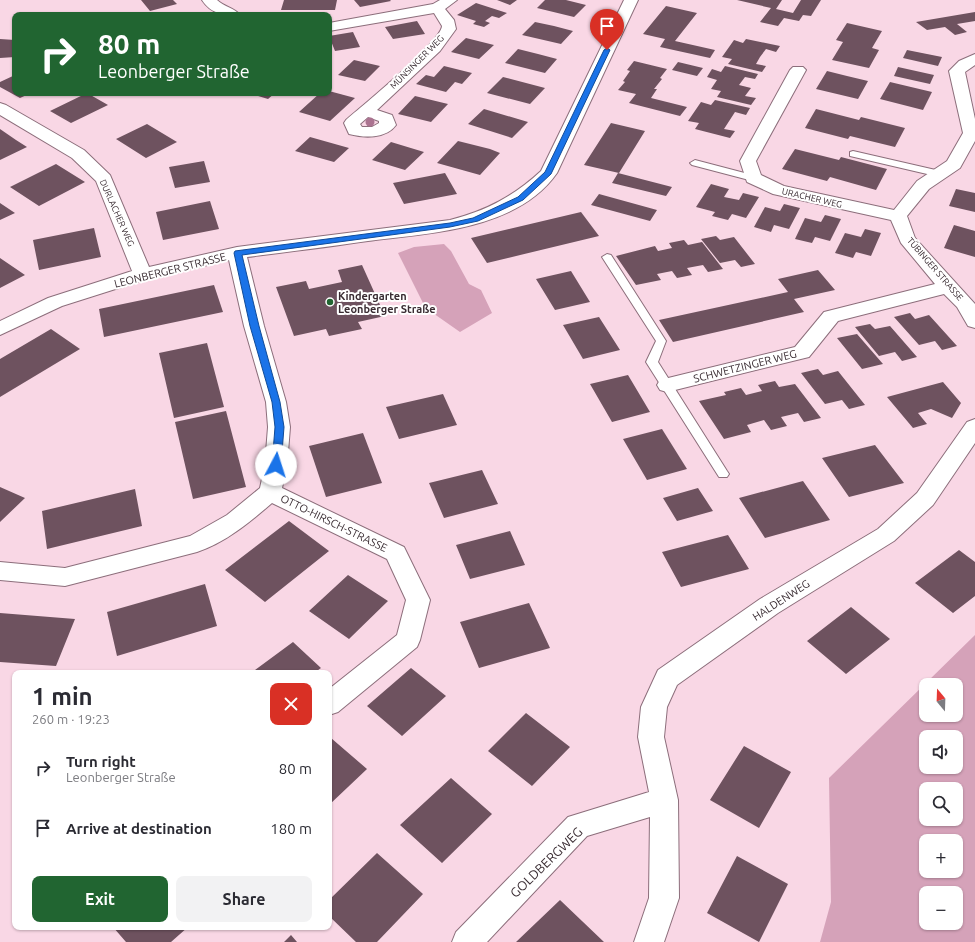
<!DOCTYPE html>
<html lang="en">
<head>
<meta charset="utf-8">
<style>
  body { margin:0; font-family:Ubuntu,sans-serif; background:#f2f2f3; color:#2b2b33; height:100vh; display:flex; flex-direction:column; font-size:15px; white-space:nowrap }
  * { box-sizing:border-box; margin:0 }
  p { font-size:13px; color:#7c7c81 }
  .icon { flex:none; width:22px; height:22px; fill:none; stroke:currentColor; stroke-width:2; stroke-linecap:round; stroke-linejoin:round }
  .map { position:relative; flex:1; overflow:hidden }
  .drawer { position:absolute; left:12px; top:670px; width:320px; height:260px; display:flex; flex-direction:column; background:#fff; border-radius:8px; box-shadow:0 1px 3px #0004 }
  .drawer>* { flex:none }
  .banner { position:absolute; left:12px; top:12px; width:320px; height:84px; border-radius:8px; box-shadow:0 1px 3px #0004; background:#216531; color:#fff; overflow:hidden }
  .needle { width:26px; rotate:341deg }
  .buttons { position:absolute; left:919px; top:678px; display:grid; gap:8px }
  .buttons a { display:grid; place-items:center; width:44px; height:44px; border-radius:8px; background:#fff; box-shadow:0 1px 3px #0004; font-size:20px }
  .pin { position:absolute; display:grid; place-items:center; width:34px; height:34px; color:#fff; margin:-41px -17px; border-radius:50% 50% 50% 0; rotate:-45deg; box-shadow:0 0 4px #0007 }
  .pin .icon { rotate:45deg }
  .me { position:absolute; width:44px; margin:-22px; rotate:5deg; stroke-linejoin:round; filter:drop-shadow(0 0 3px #0008) }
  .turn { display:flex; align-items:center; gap:14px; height:84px; padding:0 20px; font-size:18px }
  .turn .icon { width:52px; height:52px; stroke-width:2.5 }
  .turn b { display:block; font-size:28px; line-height:34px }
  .round { display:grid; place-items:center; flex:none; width:42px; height:42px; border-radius:8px; background:#f2f2f3 }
  .headline { display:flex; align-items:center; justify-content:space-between; height:68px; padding:0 20px }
  h1 { font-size:24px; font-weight:700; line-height:30px }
  .action { display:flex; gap:8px; margin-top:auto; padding:8px 20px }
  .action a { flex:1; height:46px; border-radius:8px; background:#216531; color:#fff; font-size:16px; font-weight:700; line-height:46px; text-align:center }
  .action a+a { background:#f2f2f3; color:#2b2b33 }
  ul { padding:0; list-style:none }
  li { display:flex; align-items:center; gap:12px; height:60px; padding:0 20px }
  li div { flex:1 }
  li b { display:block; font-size:15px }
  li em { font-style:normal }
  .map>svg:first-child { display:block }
  .green { fill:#d5a2b9; fill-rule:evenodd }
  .building { fill:#6e525f }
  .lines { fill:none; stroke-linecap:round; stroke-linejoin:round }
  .service-casing { stroke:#8c6e7b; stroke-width:2 }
  .minor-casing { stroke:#8c6e7b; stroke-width:2 }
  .service { fill:#fff; fill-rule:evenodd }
  .minor { fill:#fff; fill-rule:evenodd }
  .tree { fill:#ab7390 }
  .route { fill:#1a73e8; stroke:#114b97 }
  .poi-dot { fill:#216531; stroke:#fff; stroke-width:1.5 }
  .labels { text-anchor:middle; stroke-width:4; stroke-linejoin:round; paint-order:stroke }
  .far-street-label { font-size:9px; fill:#3a2d33; stroke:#fff }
  .street-label { font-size:11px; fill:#3a2d33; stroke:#fff }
  .poi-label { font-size:11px; font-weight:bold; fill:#3a2d33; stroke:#fff; text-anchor:start }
  .near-street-label { font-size:13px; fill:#3a2d33; stroke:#fff }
</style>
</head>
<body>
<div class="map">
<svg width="975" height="942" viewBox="0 0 975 942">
  <rect width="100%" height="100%" fill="#f9d7e5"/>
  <path class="green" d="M 444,244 L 451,251 L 469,284 L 481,290 L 492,313 L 460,332 L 430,311 L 424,305 L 398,253 L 414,247 Z
    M 975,635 L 975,942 L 820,942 L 831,902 L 829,778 ZM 926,685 L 956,685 L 956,715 L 926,715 ZM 926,737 L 956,737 L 956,767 L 926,767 ZM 926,789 L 956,789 L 956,819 L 926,819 ZM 926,841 L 956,841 L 956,871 L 926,871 ZM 926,893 L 956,893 L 956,923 L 926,923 Z"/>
  <path class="building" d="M 141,0 L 173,0 L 177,4 L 150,11 Z
    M 284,0 L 337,0 L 335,10 L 281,10 Z
    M 354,0 L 390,0 L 391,1 L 360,7 Z
    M 497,0 L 517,0 L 510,5 Z
    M 545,0 L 566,0 L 586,5 L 574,17 L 537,8 Z
    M 737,0 L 782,0 L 776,9 L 793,13 L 801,0 L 821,0 L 811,16 L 803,15 L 799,21 L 784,18 L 778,26 L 760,22 L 771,8 Z
    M 476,3 L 507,13 L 499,18 L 492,16 L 485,21 L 490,23 L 484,27 L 473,24 L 476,21 L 457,15 Z
    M 666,6 L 697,13 L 675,41 L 715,50 L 710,58 L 660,47 L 665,39 L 643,34 Z
    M 975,12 L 975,21 L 957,24 L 967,32 L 955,35 L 945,27 L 927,30 L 916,22 Z
    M 417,21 L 425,34 L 393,39 L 385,27 Z
    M 535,22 L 554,26 L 573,31 L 561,44 L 522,35 Z
    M 847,23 L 882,31 L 872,48 L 879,50 L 869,68 L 832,60 L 843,42 L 836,40 Z
    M 353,32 L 360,47 L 335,51 L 329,36 Z
    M 466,38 L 494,45 L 479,59 L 451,52 Z
    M 0,39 L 15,40 L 15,57 L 0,58 Z
    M 746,39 L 780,46 L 776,52 L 766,49 L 760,57 L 756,64 L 766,66 L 762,72 L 728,64 L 732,59 L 722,57 L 734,40 L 743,43 Z
    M 518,49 L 538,54 L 557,59 L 545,73 L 505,63 Z
    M 907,50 L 942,57 L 938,66 L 903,58 Z
    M 354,60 L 380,66 L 365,81 L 338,75 Z
    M 634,61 L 667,69 L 660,78 L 662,79 L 654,89 L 657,89 L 651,98 L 687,107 L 680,116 L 629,103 L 636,94 L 618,90 L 625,82 L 623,81 L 630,71 L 627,70 Z
    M 678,62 L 703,68 L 697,76 L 672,70 Z
    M 444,66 L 472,73 L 462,84 L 455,82 L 446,92 L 416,84 L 426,75 L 434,77 Z
    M 725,66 L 758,74 L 755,79 L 745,77 L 739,85 L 751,88 L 745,96 L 756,98 L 751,105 L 717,97 L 721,91 L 711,89 L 717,80 L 707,77 L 712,69 L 721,72 Z
    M 898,67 L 934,75 L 930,84 L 894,76 Z
    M 827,71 L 847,76 L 868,81 L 858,99 L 816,89 Z
    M 15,75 L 15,93 L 31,93 L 20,98 L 0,87 L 0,82 Z
    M 503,77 L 545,88 L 530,104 L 487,93 Z
    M 890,82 L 932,92 L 923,110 L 880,99 Z
    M 329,91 L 355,98 L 330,121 L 299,112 L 320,93 L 329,93 Z
    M 87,93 L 108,105 L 71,123 L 50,111 Z
    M 248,93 L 275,93 L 268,99 Z
    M 415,96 L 448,104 L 431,122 L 398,114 Z
    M 715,100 L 750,108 L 746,115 L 735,112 L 724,129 L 735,131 L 730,138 L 695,129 L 699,123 L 688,121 L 701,102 L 711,105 Z
    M 484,109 L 528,122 L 512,138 L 468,124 Z
    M 816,109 L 859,120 L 861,117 L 905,128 L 895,147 L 850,136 L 848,139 L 805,128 Z
    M 611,123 L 645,131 L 619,173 L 584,165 Z
    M 147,124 L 177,142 L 146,158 L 116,139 Z
    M 0,129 L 16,140 L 27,147 L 0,160 Z
    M 310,137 L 349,148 L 334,162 L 295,151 Z
    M 458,141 L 490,149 L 500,153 L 480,175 L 437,163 Z
    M 391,142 L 424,152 L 405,170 L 372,160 Z
    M 795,149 L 839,160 L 841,157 L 887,169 L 876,190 L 830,177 L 827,181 L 782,169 Z
    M 204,161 L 210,182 L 175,188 L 169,167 Z
    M 56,164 L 85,182 L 39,206 L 10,187 Z
    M 445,173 L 457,194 L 404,204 L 393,183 Z
    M 618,173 L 672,187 L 666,196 L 612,183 Z
    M 711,184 L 729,189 L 724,197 L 739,200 L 743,193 L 759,197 L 746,218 L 732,214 L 728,220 L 712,216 L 715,212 L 696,207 Z
    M 956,189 L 975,193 L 975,212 L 949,206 Z
    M 599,194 L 657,210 L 650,221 L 591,205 Z
    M 210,201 L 219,229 L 163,240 L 156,212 Z
    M 0,203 L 15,213 L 0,220 Z
    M 784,204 L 800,208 L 789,229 L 774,225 L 771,232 L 754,227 L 765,207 L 780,211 Z
    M 581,212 L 599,236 L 487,263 L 471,238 Z
    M 825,215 L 841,219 L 830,241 L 815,237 L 812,243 L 795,239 L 805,218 L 821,222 Z
    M 954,225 L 975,231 L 975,257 L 944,248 Z
    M 94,228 L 101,257 L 39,270 L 33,240 Z
    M 865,229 L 881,233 L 871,256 L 856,252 L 853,258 L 835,253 L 845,233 L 861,237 Z
    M 716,236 L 720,240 L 734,237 L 755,264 L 741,267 L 735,260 L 720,263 L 701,239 Z
    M 684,240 L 688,245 L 702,242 L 723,269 L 708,272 L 703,265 L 687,268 L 692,275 L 677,278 L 672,271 L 657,274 L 661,280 L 636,285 L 616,256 L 655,246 L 658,251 L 672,248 L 669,243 Z
    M 0,258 L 25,275 L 0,288 Z
    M 362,265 L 385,316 L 358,322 L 362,329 L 329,336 L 326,329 L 294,336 L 276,287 L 306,281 L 309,289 L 342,282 L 338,270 Z
    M 818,270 L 835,290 L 794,299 L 804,312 L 673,342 L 659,320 L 788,292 L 778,279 Z
    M 571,271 L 590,302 L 555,310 L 536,279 Z
    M 214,285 L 223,312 L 104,337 L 99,309 Z
    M 910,313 L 915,319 L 929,315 L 957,346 L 942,350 L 935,341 L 919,345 L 894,317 Z
    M 599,317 L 620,350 L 583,359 L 563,325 Z
    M 870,324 L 875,329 L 890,326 L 917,357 L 902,361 L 895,352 L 879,356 L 855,327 Z
    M 51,329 L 80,349 L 0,397 L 0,359 Z
    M 857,334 L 883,364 L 862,369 L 837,338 Z
    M 207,343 L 224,407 L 174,418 L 159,353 Z
    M 818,369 L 823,375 L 838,371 L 865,405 L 849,409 L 842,400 L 825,404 L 801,373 Z
    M 628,375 L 650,412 L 612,422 L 590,384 Z
    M 775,381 L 779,387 L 795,384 L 821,418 L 804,422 L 798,413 L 781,417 L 787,426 L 771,430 L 764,420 L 747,425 L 751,432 L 724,439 L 699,401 L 726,395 L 724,392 L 741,388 L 746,395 L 762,391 L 758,385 Z
    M 943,382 L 961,403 L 952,418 L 931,409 L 918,413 L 927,424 L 913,428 L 887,397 Z
    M 443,394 L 457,425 L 399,439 L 386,407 Z
    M 226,411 L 246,487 L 193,499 L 175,422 Z
    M 662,429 L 687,469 L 647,480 L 623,439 Z
    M 363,433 L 382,483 L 326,497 L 309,446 Z
    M 875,445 L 904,483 L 849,497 L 822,458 Z
    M 482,470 L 498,504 L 444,518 L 429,483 Z
    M 803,481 L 830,520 L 765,538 L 739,498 Z
    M 0,487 L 25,498 L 0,522 Z
    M 698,488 L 713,511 L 677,521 L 663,498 Z
    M 135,489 L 142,526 L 47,549 L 42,511 Z
    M 289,521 L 329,551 L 265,602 L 225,570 Z
    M 510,531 L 525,565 L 470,579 L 456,545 Z
    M 728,535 L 749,569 L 681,587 L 662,552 Z
    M 959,550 L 975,562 L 975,596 L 953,613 L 915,583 Z
    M 348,575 L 388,601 L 349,639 L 309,611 Z
    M 205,584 L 217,626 L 117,656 L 107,612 Z
    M 529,603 L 550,648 L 479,668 L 460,622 Z
    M 851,607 L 890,639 L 846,674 L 807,641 Z
    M 0,613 L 75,619 L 56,666 L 0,662 Z
    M 293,642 L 321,668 L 314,673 L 251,673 Z
    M 411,668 L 446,696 L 402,736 L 367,706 Z
    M 526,713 L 570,747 L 532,786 L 488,751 Z
    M 331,738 L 367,769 L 329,805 L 329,740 Z
    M 744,746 L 791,772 L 759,828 L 710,800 Z
    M 451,778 L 492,814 L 442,863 L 400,825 Z
    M 377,853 L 423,894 L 377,942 L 356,942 L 329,916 L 329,900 Z
    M 737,856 L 788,884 L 759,942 L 707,913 Z
    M 560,900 L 604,942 L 516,942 Z
    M 113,927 L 188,927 L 171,942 L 126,942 Z
    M 291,935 L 297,942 L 284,942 Z"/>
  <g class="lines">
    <defs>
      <path id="service" d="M 853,151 L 940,171 L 945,174 L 940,177 L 850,156 L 850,152 Z
        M 695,160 L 756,176 L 758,178 L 753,181 L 692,165 L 690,163 Z
        M 607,254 L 611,255 L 666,341 L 658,362 L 727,471 L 729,474 L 727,477 L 719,477 L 646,362 L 656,341 L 602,257 Z"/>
      <path id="minor" d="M 202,0 L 217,0 C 224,7 235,8 240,15 C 224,15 212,15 202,0 Z
        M 440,0 L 457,0 L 445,9 L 454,20 L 456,29 L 440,51 L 377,110 L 392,115 L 396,125 C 386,139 364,138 349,134 L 344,123 L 346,120 C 362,106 441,42 442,26 L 434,13 L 329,31 L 329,23 L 433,4 ZM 368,117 L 379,121 L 379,123 L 372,127 L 362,127 L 360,124 Z
        M 624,0 L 638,0 L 557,173 C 517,230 430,233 368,241 C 328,247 287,252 247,257 L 264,326 L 286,402 L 290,427 L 287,465 L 282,488 L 404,547 L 430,600 L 420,640 L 417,647 L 338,712 L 329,715 L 329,689 L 397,635 L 406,600 L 387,559 L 272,503 C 250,522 225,543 197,552 L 65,586 L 0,580 L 0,562 L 65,568 L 190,536 L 227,515 L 260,488 L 265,465 L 268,427 L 266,402 L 244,326 L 229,260 L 147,279 L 62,306 L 0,335 L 0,321 L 48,298 L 132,271 L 96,181 L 72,158 L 0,115 L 0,103 L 6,105 L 84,150 L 110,175 L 149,267 L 237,247 L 450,220 C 486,211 514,196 541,171 Z
        M 975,54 L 975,65 L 965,72 L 975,119 L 975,141 L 960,168 L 929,189 L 907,216 L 915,238 L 975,304 L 975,328 L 968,326 L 957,307 L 944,294 L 838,321 L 809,357 L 667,392 L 660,390 L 657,385 L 660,380 L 795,347 L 824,312 L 935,284 L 901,243 L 891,220 L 773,194 L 747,182 L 740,161 L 790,70 L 793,67 L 803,67 L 806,70 L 756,161 L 761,175 L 784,186 L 894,210 L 917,181 L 947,161 L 963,133 L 949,71 L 959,61 Z
        M 975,419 L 975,443 L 933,505 L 894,541 L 778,613 L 677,685 L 667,707 L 664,737 L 678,800 L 679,898 L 664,942 L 634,942 L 649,898 L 650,817 L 587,836 L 487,942 L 452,942 L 456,932 L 568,817 L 649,792 L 638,737 L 641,707 L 658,670 L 760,599 L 878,529 L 917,493 L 967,422 Z"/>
    </defs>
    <use href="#service" class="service-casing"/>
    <use href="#minor" class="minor-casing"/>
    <use href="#service" class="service"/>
    <use href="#minor" class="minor"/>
  </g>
  <circle class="tree" cx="370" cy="122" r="4.5"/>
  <path class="route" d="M 607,48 L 610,50 L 551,174 L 523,200 L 478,221 L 450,227 L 242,255 L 259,326 L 280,402 L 284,427 L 281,465 L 280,467 L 273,467 L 272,465 L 275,427 L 272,402 L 250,326 L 234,253 L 235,251 L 450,223 L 473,218 L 518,197 L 545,172 L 604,50 Z"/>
  <circle class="poi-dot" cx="330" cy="302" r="4"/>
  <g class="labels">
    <g class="far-street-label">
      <text transform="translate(417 62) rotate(-45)" y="3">MÜNSINGER WEG</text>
      <text transform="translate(812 198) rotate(13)" y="3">URACHER WEG</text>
      <text transform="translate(117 213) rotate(66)" y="3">DURLACHER WEG</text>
      <text transform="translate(935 269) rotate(49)" y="3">TÜBINGER STRASSE</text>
    </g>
    <g class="street-label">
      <text transform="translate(170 270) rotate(-14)" y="4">LEONBERGER STRASSE</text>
      <text transform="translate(745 366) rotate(-14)" y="4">SCHWETZINGER WEG</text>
      <text transform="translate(334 523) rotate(26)" y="4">OTTO-HIRSCH-STRASSE</text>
      <text transform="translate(781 600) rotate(-33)" y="4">HALDENWEG</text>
    </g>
    <g class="poi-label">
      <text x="338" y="300">Kindergarten<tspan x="338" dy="13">Leonberger Straße</tspan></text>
    </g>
    <g class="near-street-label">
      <text transform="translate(546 862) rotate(-44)" y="5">GOLDBERGWEG</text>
    </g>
  </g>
</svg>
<div class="buttons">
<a><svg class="needle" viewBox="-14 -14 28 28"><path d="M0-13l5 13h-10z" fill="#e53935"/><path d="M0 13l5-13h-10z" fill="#7c7c81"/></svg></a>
<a><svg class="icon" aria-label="sound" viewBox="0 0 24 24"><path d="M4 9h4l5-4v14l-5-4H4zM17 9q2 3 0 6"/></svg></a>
<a><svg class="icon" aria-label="search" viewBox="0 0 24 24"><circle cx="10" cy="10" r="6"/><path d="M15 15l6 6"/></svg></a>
<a>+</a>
<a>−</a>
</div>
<div class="pin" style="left:607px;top:50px;background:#d93025"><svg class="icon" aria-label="arrive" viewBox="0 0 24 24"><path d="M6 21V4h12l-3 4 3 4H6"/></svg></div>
<svg class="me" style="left:276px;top:465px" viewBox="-20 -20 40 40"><circle r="19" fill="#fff"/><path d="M0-13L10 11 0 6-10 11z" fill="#1a73e8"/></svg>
<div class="banner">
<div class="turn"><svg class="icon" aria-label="right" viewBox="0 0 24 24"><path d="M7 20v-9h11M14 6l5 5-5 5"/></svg><div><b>80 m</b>Leonberger Straße</div></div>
</div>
<section class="drawer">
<div class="headline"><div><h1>1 min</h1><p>260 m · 19:23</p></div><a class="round" style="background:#d93025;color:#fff"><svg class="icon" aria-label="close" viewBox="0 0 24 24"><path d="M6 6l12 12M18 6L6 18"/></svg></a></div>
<ul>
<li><svg class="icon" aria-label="right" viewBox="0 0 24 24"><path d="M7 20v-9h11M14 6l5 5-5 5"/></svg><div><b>Turn right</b><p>Leonberger Straße</p></div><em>80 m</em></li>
<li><svg class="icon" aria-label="arrive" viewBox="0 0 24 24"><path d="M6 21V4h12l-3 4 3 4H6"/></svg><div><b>Arrive at destination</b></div><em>180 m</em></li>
</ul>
<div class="action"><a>Exit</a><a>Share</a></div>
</section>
</div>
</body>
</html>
